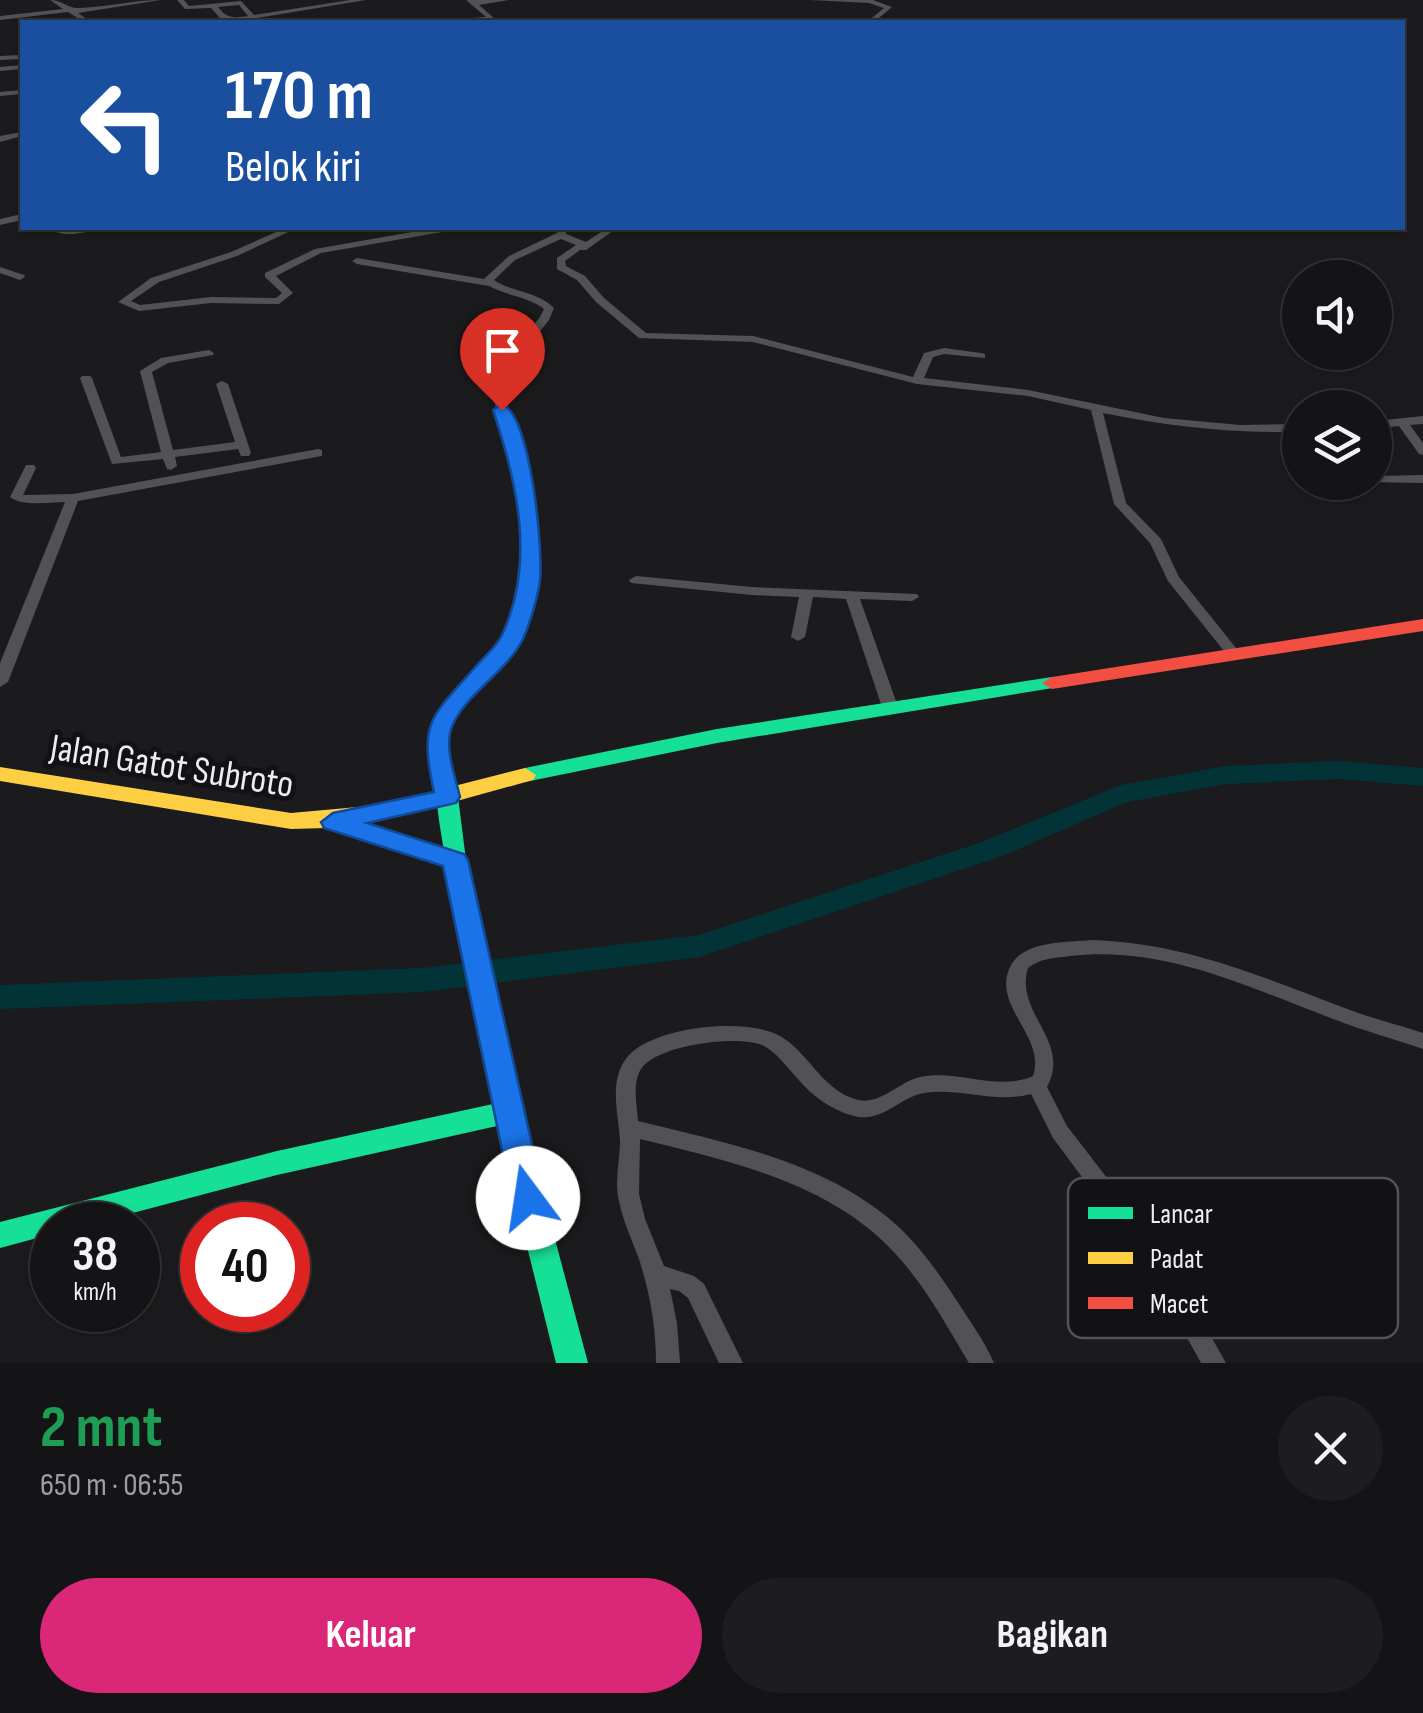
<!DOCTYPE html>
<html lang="id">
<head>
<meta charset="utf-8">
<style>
  body { margin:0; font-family:"Sofia Sans Condensed",sans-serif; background:#1d1d1f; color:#f1f3f6; height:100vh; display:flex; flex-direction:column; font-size:38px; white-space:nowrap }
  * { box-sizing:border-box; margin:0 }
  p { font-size:32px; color:#9d9ea1 }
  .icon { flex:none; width:55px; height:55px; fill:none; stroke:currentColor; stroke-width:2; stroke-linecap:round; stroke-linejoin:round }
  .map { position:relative; height:1363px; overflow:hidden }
  .details { display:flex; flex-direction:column; background:#141416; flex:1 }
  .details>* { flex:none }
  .guide { position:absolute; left:20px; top:20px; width:1385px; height:210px; border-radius:0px; box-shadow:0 2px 8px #0004,0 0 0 2px #333335; background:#1a4fa0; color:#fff; overflow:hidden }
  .fabs { position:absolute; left:1282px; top:260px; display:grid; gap:20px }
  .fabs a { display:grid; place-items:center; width:110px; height:110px; border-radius:50%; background:#141416; box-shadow:0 2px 8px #0004,0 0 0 2px #333335; font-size:50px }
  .speed { position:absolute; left:30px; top:1202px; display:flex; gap:20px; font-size:50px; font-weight:700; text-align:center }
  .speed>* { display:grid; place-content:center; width:130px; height:130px; border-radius:50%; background:#141416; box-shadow:0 2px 8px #0004,0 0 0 2px #333335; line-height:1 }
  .speed small { font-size:25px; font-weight:400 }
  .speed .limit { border:15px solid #d22; background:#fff; color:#111 }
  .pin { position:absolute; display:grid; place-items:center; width:85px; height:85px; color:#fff; margin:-102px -42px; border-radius:50% 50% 50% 0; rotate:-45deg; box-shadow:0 0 10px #0007 }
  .pin .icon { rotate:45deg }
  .me { position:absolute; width:110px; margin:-55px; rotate:346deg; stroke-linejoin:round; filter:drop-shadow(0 0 8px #0008) }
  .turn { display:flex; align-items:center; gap:35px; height:210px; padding:0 40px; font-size:45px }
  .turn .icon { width:130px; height:130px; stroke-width:2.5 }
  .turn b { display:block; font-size:70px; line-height:85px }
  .round { display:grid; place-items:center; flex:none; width:105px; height:105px; border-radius:52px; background:#1d1d1f }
  .overview { display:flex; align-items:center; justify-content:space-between; height:170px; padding:0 40px }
  h1 { font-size:60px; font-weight:700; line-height:75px; color:#1e9e55 }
  .action { display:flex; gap:20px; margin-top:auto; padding:20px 40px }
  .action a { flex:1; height:115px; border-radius:60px; background:#db2777; color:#fff; font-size:40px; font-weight:700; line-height:115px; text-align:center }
  .action a+a { background:#1d1d1f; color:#f1f3f6 }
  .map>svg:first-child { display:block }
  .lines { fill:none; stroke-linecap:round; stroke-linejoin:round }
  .river { fill:#023437; fill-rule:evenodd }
  .street { fill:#525254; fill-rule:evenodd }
  .fast { fill:#16e098; fill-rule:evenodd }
  .slow { fill:#ffcf43; fill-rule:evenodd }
  .jam { fill:#f24e42; fill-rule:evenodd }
  .route { fill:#1a73e8; stroke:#114b97; stroke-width:2.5 }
  .labels { text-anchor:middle; stroke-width:10; stroke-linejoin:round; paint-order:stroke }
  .street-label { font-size:38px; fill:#edecf0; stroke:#111116 }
  .key { fill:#111116; stroke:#535357; stroke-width:2.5 }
  .key-label { font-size:28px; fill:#edecf0 }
</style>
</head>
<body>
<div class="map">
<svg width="1423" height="1363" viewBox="0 0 1423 1363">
  <rect width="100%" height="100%" fill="#1b1b1e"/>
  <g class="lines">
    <path class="river" d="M 1338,761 L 1423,768 L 1423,786 L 1338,779 L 1226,784 L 1127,802 L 1002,856 L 700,957 L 423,992 L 0,1009 L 0,985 L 423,968 L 699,935 L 982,842 L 1121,785 L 1226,766 Z"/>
    <path class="street" d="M 50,0 C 62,0 68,9 80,8 C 107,7 134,0 161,0 L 78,13 L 91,22 L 84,22 L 68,12 L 0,20 L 0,16 L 63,9 Z
      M 177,0 L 184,0 L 189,6 L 241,1 L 254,15 L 350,0 L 366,0 L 232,22 L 220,18 L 211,8 L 185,9 ZM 239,5 L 248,16 C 234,18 227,19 218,7 Z
      M 466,0 L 509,0 L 479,5 L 495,19 L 495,21 L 442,22 L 445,20 L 486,17 Z
      M 810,0 L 873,0 L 892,7 L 874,22 L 867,22 L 884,8 L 869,3 Z
      M 22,55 L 22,59 L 0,60 L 0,56 Z
      M 22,65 L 22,69 L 0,71 L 0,67 Z
      M 22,90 L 22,94 L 0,96 L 0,92 Z
      M 22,132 L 22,136 L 0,142 L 0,136 Z
      M 22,214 L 22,220 L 0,225 L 0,219 Z
      M 47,228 L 97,228 C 82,235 61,237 47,228 Z
      M 285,228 L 297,228 L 237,256 L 159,282 L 131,301 L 140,305 L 211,297 L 276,298 L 282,293 L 265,277 L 265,273 L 315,249 L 435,228 L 453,228 L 448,231 L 321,253 L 276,276 L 293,293 L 279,304 L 211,303 L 139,311 L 118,302 L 151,278 L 231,252 Z
      M 560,228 L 566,228 L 566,234 L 586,242 L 607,228 L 617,228 L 586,250 L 580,250 L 565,261 L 566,266 L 585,276 L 604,298 L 646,333 L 753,336 L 913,377 L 924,353 L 944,348 L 981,353 L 985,354 L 985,358 L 944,354 L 933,357 L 924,378 L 1028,390 L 1164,418 L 1240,425 L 1300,424 L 1300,432 C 1229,433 1173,427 1103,413 L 1126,503 L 1161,539 L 1179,577 L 1240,653 L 1233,657 L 1228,656 L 1168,581 L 1150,543 L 1114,504 L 1091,410 L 1028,396 L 917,384 L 753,342 L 639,338 L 596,302 L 577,280 L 557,269 L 557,258 L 576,245 L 561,239 L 515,260 L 494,280 C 513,293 537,291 554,308 L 549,320 L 511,368 L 503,389 L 535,510 L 537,583 L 518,639 L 449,723 L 445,751 L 455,797 L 453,801 L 441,801 L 429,751 L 433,722 L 504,638 L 523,583 L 523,510 L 491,389 L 500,367 L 540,317 L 544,309 C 527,296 507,296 489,286 L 357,264 L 352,261 L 357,258 L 484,279 L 509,256 L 557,233 Z
      M 0,267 L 24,275 L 25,277 L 20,280 L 0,273 Z
      M 209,350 L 214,353 L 213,355 L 168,363 L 152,372 L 173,450 L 235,442 L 216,384 L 222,381 L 228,384 L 251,453 L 249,456 L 241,456 L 238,449 L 175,457 L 177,466 L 171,470 L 167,469 L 163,459 L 112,464 L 80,378 L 82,376 L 90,376 L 92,378 L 121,457 L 161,452 L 140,371 L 161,358 Z
      M 1423,416 L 1423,424 L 1410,425 L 1423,443 L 1423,455 L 1419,454 L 1399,426 L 1375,429 L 1375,421 Z
      M 318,449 L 322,450 L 322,456 L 78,501 L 8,682 L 0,687 L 0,663 L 65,502 C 48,502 23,507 10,497 L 26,465 L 34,465 L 36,468 L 23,495 L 73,494 Z
      M 1423,475 L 1423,483 L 1370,482 L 1375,482 L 1375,476 Z
      M 636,576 L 752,587 L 917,594 L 919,597 L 912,601 L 860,599 L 898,707 L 890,712 L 882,707 L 846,599 L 813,597 L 805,637 L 798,641 L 791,637 L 799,597 L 752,595 L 631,583 L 629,580 Z
      M 1091,940 C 1187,943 1261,977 1350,1010 C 1374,1019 1399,1025 1423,1033 L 1423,1049 C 1394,1039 1364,1031 1336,1020 C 1250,988 1165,945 1071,956 C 1056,958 1040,958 1028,968 C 1014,1013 1072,1041 1047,1087 L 1067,1126 L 1161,1248 L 1226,1363 L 1201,1363 L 1145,1262 L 1053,1138 L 1031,1094 C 995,1104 960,1087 924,1093 C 898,1098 883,1123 854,1116 C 831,1110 812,1096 797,1078 C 787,1067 777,1053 764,1046 C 740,1034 656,1045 641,1069 C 632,1083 637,1106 638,1121 C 723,1142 817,1160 886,1216 C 916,1240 938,1272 959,1304 C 971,1323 985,1342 994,1363 L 969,1363 C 948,1328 928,1291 901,1260 C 836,1184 733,1162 640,1139 L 639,1194 L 645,1219 L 664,1266 L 694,1276 L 704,1284 L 743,1363 L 719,1363 L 688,1298 L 679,1291 L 670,1289 L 677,1323 L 680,1363 L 656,1363 C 656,1327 650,1293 639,1259 C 632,1240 623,1221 619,1201 C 614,1181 620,1161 620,1141 C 619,1123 615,1106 616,1088 C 617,1075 621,1063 630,1054 C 658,1027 741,1018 776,1034 C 808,1049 820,1090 858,1100 C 880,1105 899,1082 920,1077 C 958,1069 997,1092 1033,1076 C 1046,1038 996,1009 1008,972 C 1018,940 1063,943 1091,940 Z"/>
    <path class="fast" d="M 1052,677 L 1059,679 L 1062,683 L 1059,687 L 717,743 L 525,782 L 514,775 L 525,768 L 717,729 Z
      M 447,790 L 455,792 L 458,797 L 466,860 L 514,1064 L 521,1112 L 588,1363 L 556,1363 L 497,1126 L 277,1175 L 87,1225 L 52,1225 L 52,1234 L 0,1248 L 0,1222 L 277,1151 L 493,1104 C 480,1000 448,901 436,797 L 439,792 Z"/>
    <path class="slow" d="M 0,767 L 291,813 L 380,805 L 525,768 L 536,775 L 533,780 L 410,814 L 363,823 L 463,854 L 466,860 L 463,866 L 455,868 L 326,828 L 291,829 L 0,781 Z"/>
    <path class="jam" d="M 1423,619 L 1423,631 L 1052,689 L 1042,683 L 1052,677 Z"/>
  </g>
  <path class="route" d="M 502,404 C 531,415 543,549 540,580 C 538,597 530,623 523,639 C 507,671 470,691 454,722 C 442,743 455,775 460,797 L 456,803 L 367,823 L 464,854 L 468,860 L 544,1198 L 540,1209 L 528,1213 L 517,1209 L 512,1198 L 443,866 L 324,828 L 321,822 L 333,813 L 434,792 C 418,719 432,717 478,664 C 486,655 497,646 502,635 C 536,562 517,482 493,410 Z"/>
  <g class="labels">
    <g class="street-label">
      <text transform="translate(172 765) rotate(9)" y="13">Jalan Gatot Subroto</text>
    </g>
  </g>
  <rect x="1068" y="1178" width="330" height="160" rx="15" class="key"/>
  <rect x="1088" y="1207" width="45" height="12" fill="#16e098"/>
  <rect x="1088" y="1252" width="45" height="12" fill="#ffcf43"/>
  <rect x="1088" y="1297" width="45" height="12" fill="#f24e42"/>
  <g class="key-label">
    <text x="1150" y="1223">Lancar</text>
    <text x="1150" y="1268">Padat</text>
    <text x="1150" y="1313">Macet</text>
  </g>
</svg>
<div class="fabs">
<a><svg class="icon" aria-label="sound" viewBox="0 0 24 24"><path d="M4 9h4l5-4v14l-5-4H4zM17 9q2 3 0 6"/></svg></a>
<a><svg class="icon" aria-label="layers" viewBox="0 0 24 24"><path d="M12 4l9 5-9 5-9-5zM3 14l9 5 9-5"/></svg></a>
</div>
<div class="speed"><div>38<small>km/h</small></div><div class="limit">40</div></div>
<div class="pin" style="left:502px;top:410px;background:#d93025"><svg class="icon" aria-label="arrive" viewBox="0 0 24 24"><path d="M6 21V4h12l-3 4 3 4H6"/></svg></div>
<svg class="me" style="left:528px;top:1198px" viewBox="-20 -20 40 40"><circle r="19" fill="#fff"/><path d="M0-13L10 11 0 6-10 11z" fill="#1a73e8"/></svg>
<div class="guide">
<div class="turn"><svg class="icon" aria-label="left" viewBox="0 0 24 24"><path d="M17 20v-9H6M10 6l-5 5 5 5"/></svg><div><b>170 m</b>Belok kiri</div></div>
</div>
</div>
<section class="details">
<div class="overview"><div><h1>2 mnt</h1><p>650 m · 06:55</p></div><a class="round"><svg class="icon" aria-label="close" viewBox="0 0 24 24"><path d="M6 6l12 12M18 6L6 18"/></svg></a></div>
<div class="action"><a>Keluar</a><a>Bagikan</a></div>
</section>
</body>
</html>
